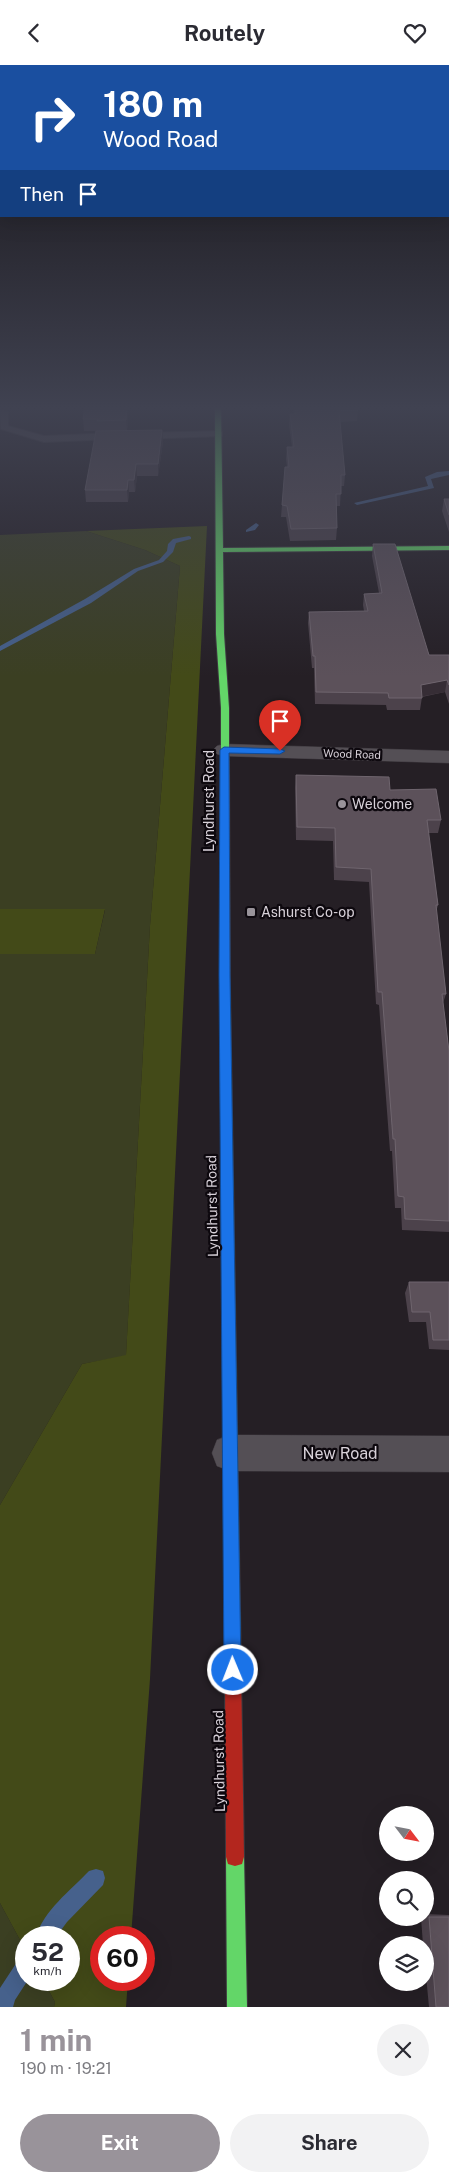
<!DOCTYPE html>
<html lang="en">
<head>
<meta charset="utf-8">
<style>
  body { margin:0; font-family:"Public Sans",sans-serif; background:#f2f2f3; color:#2b2b33; height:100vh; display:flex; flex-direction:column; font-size:19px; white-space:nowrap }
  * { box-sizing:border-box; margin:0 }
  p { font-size:16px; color:#7c7c81 }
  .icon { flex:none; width:28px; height:28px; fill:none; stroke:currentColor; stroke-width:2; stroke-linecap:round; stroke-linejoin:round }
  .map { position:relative; height:1942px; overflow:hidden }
  .details { display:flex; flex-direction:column; background:#fff; flex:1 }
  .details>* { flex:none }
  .guide { position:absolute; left:0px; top:0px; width:450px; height:152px; box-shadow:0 5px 20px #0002; background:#1a4fa0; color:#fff; overflow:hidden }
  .needle { width:32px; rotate:122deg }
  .buttons { position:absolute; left:379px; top:1741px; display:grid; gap:10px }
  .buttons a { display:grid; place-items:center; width:55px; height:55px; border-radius:50%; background:#fff; box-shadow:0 5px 20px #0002; font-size:25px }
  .speed { position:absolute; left:15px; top:1861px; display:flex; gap:10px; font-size:25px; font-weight:700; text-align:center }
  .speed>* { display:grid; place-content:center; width:65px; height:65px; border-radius:50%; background:#fff; box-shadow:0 5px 20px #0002; line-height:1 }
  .speed small { font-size:12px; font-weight:400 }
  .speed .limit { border:8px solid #d22; background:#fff; color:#111 }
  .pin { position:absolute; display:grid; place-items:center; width:42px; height:42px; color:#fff; margin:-51px -21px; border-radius:50% 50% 50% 0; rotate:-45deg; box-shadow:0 0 5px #0007 }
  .pin .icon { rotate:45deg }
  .me { position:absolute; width:55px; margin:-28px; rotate:359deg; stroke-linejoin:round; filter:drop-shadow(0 0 4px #0008) }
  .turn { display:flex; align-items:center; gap:18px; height:105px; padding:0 20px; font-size:22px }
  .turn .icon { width:65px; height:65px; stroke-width:2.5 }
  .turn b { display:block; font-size:35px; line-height:42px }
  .then { display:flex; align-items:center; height:48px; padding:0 20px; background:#0003; gap:10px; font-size:19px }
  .round { display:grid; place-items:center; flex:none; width:52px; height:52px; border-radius:26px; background:#f2f2f3 }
  .summary { display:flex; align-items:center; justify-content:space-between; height:85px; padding:0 20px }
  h1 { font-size:30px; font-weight:700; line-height:38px; color:#99939a }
  .button { display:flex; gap:10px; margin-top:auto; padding:10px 20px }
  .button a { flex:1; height:58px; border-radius:30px; background:#99939a; color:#fff; font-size:20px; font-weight:700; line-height:58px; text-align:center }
  .button a+a { background:#f2f2f3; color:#2b2b33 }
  header { display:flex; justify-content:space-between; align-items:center; height:65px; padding:0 20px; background:#fff; font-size:22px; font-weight:700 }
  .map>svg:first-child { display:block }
  .green { fill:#3b3f22 }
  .forest { fill:#434a18 }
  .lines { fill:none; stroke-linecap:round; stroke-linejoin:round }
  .stream { fill:#46618c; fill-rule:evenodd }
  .lane-casing { stroke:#3e393f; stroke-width:2 }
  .street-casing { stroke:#3e393f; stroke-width:1 }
  .fast-casing { stroke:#3e393f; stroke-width:2 }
  .slow-casing { stroke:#3e393f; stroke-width:2 }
  .jam-casing { stroke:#3e393f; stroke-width:2 }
  .lane { fill:#544f55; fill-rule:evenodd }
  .street { fill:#544f55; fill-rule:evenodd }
  .fast { fill:#63d668; fill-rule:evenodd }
  .slow { fill:#ff974d; fill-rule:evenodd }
  .jam { fill:#b3261e; fill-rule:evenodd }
  .wall { fill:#4c424b }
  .shaded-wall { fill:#362d35 }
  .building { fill:#5c515a; stroke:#6f656e }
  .route { fill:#1a73e8; stroke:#114b97 }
  .poi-dot { fill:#99939a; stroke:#0d080e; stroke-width:2 }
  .labels { text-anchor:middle; stroke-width:4.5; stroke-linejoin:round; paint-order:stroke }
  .far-street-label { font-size:11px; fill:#d8d1d9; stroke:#0d080e }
  .street-label { font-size:14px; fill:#d8d1d9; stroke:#0d080e }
  .poi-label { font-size:14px; fill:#d8d1d9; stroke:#0d080e; text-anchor:start }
  .near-street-label { font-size:16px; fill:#d8d1d9; stroke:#0d080e }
</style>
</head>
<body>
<header><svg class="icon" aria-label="back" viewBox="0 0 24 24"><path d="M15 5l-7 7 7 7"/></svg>Routely<svg class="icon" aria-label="heart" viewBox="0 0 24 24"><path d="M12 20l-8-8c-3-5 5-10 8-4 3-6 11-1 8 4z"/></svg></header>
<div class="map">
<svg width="449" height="1942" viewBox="0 0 449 1942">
  <rect width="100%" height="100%" fill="#251f25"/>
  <path class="green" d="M 86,466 L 145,485 L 180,501 L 150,861 L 126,1291 L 82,1299 L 0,1440 L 0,889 L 95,889 L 105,845 L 0,844 L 0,470 Z
    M 0,1838 L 26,1886 L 26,1915 L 43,1915 L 55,1937 L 54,1942 L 0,1942 Z"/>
  <path class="forest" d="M 207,461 L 150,1614 L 131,1872 L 101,1872 L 101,1915 L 128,1915 L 126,1942 L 54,1942 L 55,1937 L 43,1915 L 69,1915 L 69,1872 L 26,1872 L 26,1886 L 0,1838 L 0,1440 L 82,1299 L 126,1290 L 150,861 L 180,501 L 145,485 L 86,466 Z
    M 0,844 L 105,844 L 95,889 L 0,889 Z"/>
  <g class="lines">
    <path class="stream" d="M 449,406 L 449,410 L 431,414 L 434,423 L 357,440 L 354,438 L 428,421 L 425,412 L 437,407 Z
      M 256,458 L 259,460 L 255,465 L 246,467 L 246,465 Z
      M 189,471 L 191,472 L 191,474 L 176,478 L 173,487 L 163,497 L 138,506 L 91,538 L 0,586 L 0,581 L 85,534 L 134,504 L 159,495 L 167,486 L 168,479 L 173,474 Z
      M 96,1804 L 103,1806 L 105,1813 L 103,1820 L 67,1857 L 56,1872 L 36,1872 C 43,1846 71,1825 89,1806 Z
      M 26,1891 L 26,1915 L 28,1915 L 15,1935 L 13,1942 L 0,1942 L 0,1923 L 19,1894 Z"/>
    <defs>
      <path id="lane" d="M 0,344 L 8,347 L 8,361 L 44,371 L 116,368 L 120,371 L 116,374 L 44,377 L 1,364 Z
        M 219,366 L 222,367 L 222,371 L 141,374 L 137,371 L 141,368 Z"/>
      <path id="street" d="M 224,679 L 449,686 L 449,698 L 224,691 L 217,689 L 213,685 L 217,681 Z
        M 230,1370 L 449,1371 L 449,1407 L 230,1406 L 217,1401 L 212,1388 L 217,1375 Z"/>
      <path id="fast" d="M 215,340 L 221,340 L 223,483 L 449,481 L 449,485 L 223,487 L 224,569 L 229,643 L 229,687 L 225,690 L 221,687 L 221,643 L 216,569 Z
        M 225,918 L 230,922 L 241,1606 L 239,1612 L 233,1614 L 227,1612 L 225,1606 L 220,922 Z
        M 235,1783 L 242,1785 L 244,1792 L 247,1942 L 227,1942 L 226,1792 L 228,1785 Z"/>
      <path id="slow" d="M 225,684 L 229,687 L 230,922 L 225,926 L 220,922 L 221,687 Z"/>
      <path id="jam" d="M 233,1598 L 239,1600 L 241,1606 L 244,1792 L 242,1799 L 235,1801 L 228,1799 L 226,1792 L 225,1606 L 227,1600 Z"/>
    </defs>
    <use href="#lane" class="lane-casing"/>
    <use href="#street" class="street-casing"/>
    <use href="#fast" class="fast-casing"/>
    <use href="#slow" class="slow-casing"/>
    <use href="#jam" class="jam-casing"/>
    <use href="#lane" class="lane"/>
    <use href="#street" class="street"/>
    <use href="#fast" class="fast"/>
    <use href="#slow" class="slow"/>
    <use href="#jam" class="jam"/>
  </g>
  <path class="wall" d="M 129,340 L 127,366 L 162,365 L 163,377 L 158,411 L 137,411 L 135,427 L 129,427 L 128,437 L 86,437 L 85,425 L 98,366 L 84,366 L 83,354 Z
    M 292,340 L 356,340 L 358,345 L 357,356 L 340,357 L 345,410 L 344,421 L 341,421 L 340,441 L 336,441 L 337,463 L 336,475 L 290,476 L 286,452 L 281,452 L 282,440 L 287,402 L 286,394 L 287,382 L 292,382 L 289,360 L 290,349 L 294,349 Z
    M 444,434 L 449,434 L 449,467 L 442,446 Z
    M 373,479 L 429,590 L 449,590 L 449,639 L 445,627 L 422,632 L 420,645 L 387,645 L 386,640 L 315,639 L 314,603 L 312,603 L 308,558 L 309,547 L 364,546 L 363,540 L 364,529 L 379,528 L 372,491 Z
    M 296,710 L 390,725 L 441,755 L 438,768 L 428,768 L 438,840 L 436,847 L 446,929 L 443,938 L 449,986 L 449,1167 L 402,1165 L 401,1143 L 395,1143 L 392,1086 L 390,1086 L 379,940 L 376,939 L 369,817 L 334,815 L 333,776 L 296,775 L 295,723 Z
    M 409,1217 L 449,1217 L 449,1285 L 429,1284 L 426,1257 L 409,1257 L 405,1228 Z
    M 425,1849 L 449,1850 L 449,1942 L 429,1942 L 425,1900 L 425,1880 L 423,1880 L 421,1852 L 425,1852 Z"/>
  <path class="shaded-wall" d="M 127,340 L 129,340 L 127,367 L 126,355 Z
    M 162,365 L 163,377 L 158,411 L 158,399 Z
    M 136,399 L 137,411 L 135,427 L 134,415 Z
    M 128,415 L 129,427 L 128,437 L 127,425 Z
    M 447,615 L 445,627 L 419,632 L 421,620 Z"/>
  <path class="building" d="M 85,340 L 127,340 L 126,355 L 97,356 L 98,354 L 83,354 Z
    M 294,340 L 356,340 L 358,345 L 339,346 L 345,410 L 341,410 L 341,429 L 336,429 L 337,463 L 291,464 L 287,441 L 282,440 L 285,402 L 289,402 L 287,382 L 294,382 L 290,349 L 296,349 Z
    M 162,365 L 158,399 L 136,399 L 134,415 L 128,415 L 127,425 L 85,425 L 96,366 Z
    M 444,434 L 449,434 L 449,450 Z
    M 373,479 L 395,479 L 429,590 L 449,590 L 449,620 L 447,615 L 421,620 L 422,633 L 389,633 L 388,628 L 316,627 L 315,591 L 313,591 L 309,547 L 368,546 L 364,529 L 382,528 Z
    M 296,710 L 389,712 L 390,725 L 436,724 L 441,755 L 427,755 L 438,840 L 436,840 L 446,929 L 442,929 L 449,986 L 449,1156 L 405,1154 L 404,1132 L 398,1131 L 395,1074 L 393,1074 L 382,927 L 378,927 L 371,804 L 336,802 L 335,763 L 297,762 Z
    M 409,1217 L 449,1217 L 449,1275 L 433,1275 L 430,1247 L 412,1247 Z
    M 429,1852 L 449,1852 L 449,1942 L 436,1942 Z"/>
  <linearGradient id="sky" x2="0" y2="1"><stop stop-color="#141114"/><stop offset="0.56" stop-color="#404251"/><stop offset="1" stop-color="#404251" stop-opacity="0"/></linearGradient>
  <rect width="449" height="612" fill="url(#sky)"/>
  <path class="route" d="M 224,682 L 280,684 L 285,686 L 280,689 L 229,688 L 230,910 L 241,1605 L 239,1611 L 233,1614 L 227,1611 L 224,1605 L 219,910 L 220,685 Z"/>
  <g class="poi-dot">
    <circle cx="342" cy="739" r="5"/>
    <rect x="246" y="842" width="10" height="10" rx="2.5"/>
  </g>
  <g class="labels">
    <g class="far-street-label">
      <text transform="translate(352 689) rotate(2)" y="4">Wood Road</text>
    </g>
    <g class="street-label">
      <text transform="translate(209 736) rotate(-90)" y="5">Lyndhurst Road</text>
      <text transform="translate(212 1141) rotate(-91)" y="5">Lyndhurst Road</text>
      <text transform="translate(219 1696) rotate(-91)" y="5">Lyndhurst Road</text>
    </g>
    <g class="poi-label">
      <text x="352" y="744">Welcome</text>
      <text x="261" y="852">Ashurst Co-op</text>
    </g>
    <g class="near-street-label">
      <text x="340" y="1394">New Road</text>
    </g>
  </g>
</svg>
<div class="buttons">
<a><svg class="needle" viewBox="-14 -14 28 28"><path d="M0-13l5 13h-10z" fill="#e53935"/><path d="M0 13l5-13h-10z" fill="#7c7c81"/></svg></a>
<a><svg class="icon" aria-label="search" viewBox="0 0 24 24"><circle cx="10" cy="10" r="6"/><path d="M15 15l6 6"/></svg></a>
<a><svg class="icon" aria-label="layers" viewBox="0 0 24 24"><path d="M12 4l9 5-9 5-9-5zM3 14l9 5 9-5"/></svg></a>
</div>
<div class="speed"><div>52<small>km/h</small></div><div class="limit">60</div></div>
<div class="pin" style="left:280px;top:686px;background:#d93025"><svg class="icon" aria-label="arrive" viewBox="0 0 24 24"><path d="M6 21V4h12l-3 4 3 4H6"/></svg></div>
<svg class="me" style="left:233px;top:1605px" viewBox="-20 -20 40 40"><circle r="17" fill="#1a73e8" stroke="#fff" stroke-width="3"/><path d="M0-11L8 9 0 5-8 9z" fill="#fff"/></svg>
<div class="guide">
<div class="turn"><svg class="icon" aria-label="right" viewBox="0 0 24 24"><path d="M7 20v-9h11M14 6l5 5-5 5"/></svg><div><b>180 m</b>Wood Road</div></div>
<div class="then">Then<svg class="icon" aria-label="arrive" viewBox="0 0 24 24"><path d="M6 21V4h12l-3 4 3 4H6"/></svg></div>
</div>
</div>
<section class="details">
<div class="summary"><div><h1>1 min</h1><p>190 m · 19:21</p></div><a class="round"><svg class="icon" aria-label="close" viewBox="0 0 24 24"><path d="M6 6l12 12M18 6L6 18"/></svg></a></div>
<div class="button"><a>Exit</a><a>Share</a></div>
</section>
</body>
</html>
